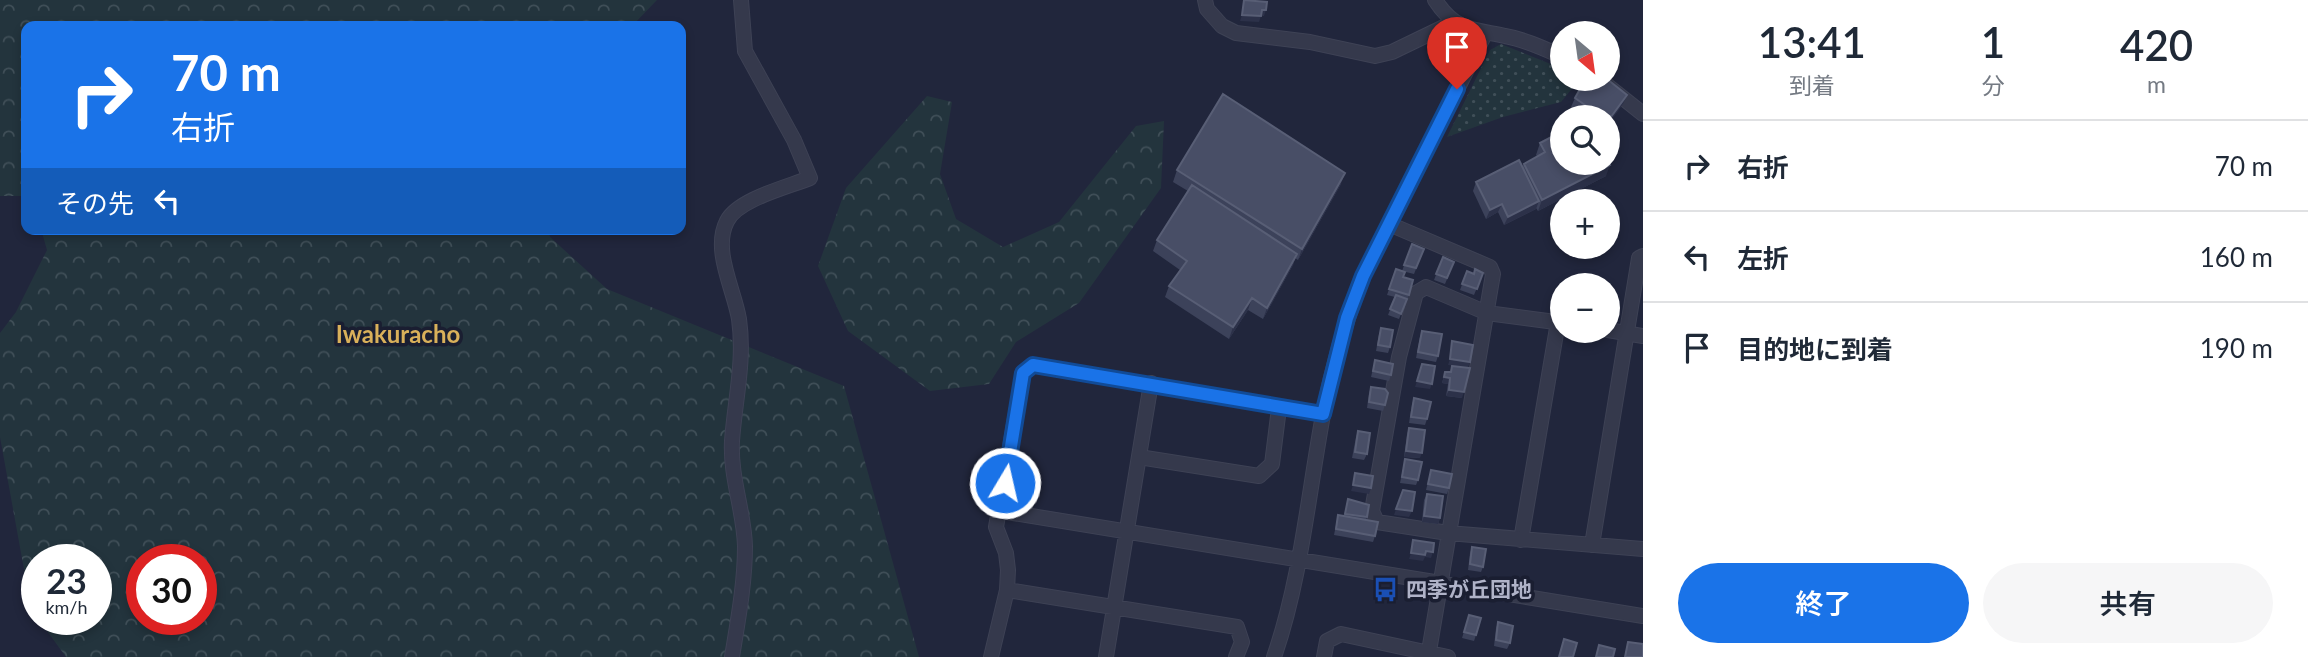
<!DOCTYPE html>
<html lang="ja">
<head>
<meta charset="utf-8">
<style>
  body { margin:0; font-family:Lato,"Noto Sans JP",sans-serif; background:#f6f6f7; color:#1f2937; height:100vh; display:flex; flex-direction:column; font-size:26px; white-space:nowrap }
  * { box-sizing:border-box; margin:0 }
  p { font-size:23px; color:#747a83 }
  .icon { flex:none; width:38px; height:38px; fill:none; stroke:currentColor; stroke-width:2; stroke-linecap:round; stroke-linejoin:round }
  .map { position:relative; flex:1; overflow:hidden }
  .panel { display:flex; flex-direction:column; background:#fff; width:665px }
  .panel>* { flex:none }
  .top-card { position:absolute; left:21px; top:21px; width:665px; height:214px; border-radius:14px; box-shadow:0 4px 10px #0003; background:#1a73e8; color:#fff; overflow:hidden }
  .needle { width:46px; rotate:151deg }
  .controls { position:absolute; left:1550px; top:21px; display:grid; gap:14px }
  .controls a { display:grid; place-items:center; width:70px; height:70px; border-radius:50%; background:#fff; box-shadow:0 4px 10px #0003; font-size:35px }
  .speed { position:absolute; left:21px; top:544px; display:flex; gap:14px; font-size:35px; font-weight:700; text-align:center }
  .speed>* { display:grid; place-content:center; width:91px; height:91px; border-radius:50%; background:#fff; box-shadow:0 4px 10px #0003; line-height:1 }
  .speed small { font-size:18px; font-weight:400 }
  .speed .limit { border:10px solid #d22; background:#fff; color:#111 }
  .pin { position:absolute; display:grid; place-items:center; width:60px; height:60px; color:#fff; margin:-72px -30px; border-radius:50% 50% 50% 0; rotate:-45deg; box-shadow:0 0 7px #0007 }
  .pin .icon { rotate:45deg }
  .me { position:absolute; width:77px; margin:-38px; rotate:9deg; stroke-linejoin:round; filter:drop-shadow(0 0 5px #0008) }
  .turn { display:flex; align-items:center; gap:24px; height:147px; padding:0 35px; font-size:32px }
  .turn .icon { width:91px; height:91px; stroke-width:2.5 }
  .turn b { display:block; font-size:49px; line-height:60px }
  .then { display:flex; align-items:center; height:66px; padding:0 35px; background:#0003; gap:14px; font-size:26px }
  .eta { display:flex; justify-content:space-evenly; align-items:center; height:119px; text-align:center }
  .eta b { font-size:42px; font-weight:600; line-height:49px }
  .cta { display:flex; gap:14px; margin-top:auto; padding:14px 35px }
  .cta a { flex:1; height:80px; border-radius:42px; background:#1a73e8; color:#fff; font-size:28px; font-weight:600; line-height:80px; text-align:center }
  .cta a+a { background:#f6f6f7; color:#1f2937 }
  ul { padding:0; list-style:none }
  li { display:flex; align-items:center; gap:21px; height:91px; padding:0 35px; border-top:2px solid #e0e1e3 }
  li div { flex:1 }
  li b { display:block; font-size:26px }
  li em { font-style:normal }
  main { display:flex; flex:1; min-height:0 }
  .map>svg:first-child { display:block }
  .green { fill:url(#green-dots) }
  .forest { fill:url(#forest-crowns); fill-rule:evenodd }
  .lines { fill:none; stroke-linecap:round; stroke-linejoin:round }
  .minor-casing { stroke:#3e4255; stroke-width:16 }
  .minor { stroke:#35394c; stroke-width:14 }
  .wall { fill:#3c425a }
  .shaded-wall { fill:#2c3149 }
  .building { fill:#484e66; stroke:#585e75; stroke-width:2 }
  .route-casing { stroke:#114b97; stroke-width:18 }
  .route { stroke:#1a73e8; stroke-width:12 }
  .labels { text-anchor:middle; stroke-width:7; stroke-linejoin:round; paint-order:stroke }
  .poi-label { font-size:21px; font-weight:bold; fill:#b0b3c8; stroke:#1a1e31; text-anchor:start }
  .quarter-label { font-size:24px; font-weight:bold; fill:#d9b05a; stroke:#1a1e31 }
</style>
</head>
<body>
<main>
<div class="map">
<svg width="1643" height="657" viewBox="0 0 1643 657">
  <defs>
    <pattern id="green-dots" width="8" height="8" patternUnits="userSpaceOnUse" patternTransform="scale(1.75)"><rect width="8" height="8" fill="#23343d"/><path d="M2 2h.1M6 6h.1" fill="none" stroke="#404f58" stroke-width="1.8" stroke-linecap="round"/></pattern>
    <pattern id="forest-crowns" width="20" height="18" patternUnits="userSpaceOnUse" patternTransform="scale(1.75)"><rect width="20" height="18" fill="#23343d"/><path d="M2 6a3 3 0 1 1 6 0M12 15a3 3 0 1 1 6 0" fill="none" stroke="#404f58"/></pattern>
  </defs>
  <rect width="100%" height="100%" fill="#21263c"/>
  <path class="green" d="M 1501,44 L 1563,69 L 1563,79 L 1580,79 L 1561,102 L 1503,117 L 1447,137 L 1490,50 Z"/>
  <path class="forest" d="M 0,0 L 657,0 L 632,26 L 26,26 L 26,196 L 0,196 Z
    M 927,96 L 952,102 L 940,174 L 956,219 L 1003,247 L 1059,222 L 1136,126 L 1164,121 L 1161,188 L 1079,303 L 1016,342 L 989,384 L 930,391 L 848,331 L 818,266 L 846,188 Z
    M 41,229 L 548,229 L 550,237 L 607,289 L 844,386 L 919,657 L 66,657 L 39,620 L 96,620 L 96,560 L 37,560 L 37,617 L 31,608 L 0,437 L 0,333 L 16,312 L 47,250 ZM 142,560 L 201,560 L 201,620 L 142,620 Z"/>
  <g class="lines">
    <defs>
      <path id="minor" d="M 1205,0 L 1207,9 L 1222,26 L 1236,33 L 1310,42 L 1375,56 L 1392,52 L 1452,23
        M 1435,0 C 1455,31 1472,29 1505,36 C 1524,39 1545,49 1563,57
        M 1599,79 L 1643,114
        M 1389,224 L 1490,267 L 1493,274 L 1428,657
        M 1563,323 L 1487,313 L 1426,287 L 1416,293 L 1399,357 L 1372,511 L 1377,522 L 1448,533 L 1643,549
        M 1608,330 L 1643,336
        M 1139,457 L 1259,476 L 1272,464 L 1279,408
        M 1001,511 L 1643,616
        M 1521,540 L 1558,322
        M 1592,545 L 1639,258 L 1643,256
        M 1007,590 L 1237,627 L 1242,642 L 1236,657
        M 732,657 C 738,620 745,583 745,546 C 744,511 730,477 732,441 C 735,399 745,361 739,319 C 734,289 712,250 727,221 C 738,199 788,187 810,178 L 794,140 L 745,51 L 741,0
        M 991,657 L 1007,590 L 1008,570 L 1006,553 L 996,527 L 1023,373 L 1033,365 L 1323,414
        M 1106,657 L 1151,383
        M 1274,657 C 1301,579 1308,496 1323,415 C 1332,367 1345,322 1363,276 L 1485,34
        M 1324,657 L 1327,641 L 1341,634 L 1448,657"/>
    </defs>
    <use href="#minor" class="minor-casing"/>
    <use href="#minor" class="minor"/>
  </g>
  <path class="wall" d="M 1575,98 L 1623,104 L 1608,117 L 1586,117 L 1571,107 Z
    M 1540,143 L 1606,176 L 1538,211 L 1536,208 L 1536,209 L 1504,225 L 1498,212 L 1486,219 L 1473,191 L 1476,182 L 1522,167 L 1524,164 L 1537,156 L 1536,155 Z
    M 1177,170 L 1341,184 L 1298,260 L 1295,258 L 1293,265 L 1263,319 L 1248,310 L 1229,339 L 1165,297 L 1169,286 L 1180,270 L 1153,251 L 1157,240 L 1188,191 L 1173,182 Z
    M 1412,244 L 1424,249 L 1414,274 L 1402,271 Z
    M 1443,257 L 1454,262 L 1445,284 L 1434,280 Z
    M 1396,269 L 1403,277 L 1409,295 L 1399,319 L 1388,315 L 1395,297 L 1387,295 Z
    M 1467,271 L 1474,274 L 1483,273 L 1474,295 L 1460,290 Z
    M 1381,328 L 1390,347 L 1388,353 L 1376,351 L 1379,334 Z
    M 1422,331 L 1438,356 L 1436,362 L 1416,358 L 1420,337 Z
    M 1375,360 L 1391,375 L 1389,381 L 1371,377 Z
    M 1452,366 L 1462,398 L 1446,396 L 1448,384 L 1442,383 L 1445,372 L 1450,372 Z
    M 1371,387 L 1385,405 L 1383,411 L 1367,408 L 1369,393 Z
    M 1414,398 L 1427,419 L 1425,425 L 1409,423 L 1412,404 Z
    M 1409,428 L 1420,458 L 1404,457 L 1407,434 Z
    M 1358,431 L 1367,454 L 1364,460 L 1352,458 L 1356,437 Z
    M 1405,459 L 1418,480 L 1416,485 L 1400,483 Z
    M 1431,470 L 1449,488 L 1447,494 L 1426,490 Z
    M 1427,494 L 1440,518 L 1438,524 L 1422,522 L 1424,500 Z
    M 1348,499 L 1367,517 L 1366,520 L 1375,536 L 1373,542 L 1334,535 L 1338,515 L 1344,516 Z
    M 1472,547 L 1483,567 L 1481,572 L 1468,570 L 1470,553 Z
    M 1469,615 L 1476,635 L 1474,641 L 1462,638 Z
    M 1498,622 L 1510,643 L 1507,649 L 1494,646 L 1496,628 Z"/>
  <path class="shaded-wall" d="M 1262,10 L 1266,10 L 1264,16 L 1260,16 Z
    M 1242,15 L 1261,16 L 1259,22 L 1240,21 Z
    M 1627,95 L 1623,104 L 1608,125 L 1608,121 Z
    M 1610,165 L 1606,176 L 1538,211 L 1542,200 Z
    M 1345,173 L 1341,184 L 1298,260 L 1302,249 Z
    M 1539,201 L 1536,209 L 1504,225 L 1508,217 Z
    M 1502,204 L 1498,212 L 1486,219 L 1490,210 Z
    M 1297,254 L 1293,265 L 1263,319 L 1267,308 Z
    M 1252,298 L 1248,310 L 1229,339 L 1233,327 Z
    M 1450,359 L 1470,362 L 1468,368 L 1448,365 Z
    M 1444,377 L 1450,378 L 1448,384 L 1442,383 Z
    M 1417,381 L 1432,384 L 1430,389 L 1415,387 Z
    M 1449,390 L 1464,392 L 1462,398 L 1446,396 Z
    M 1406,451 L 1422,453 L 1420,458 L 1404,457 Z
    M 1353,485 L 1371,488 L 1369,494 L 1351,491 Z
    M 1396,509 L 1412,511 L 1409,517 L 1394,515 Z
    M 1424,516 L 1440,518 L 1438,524 L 1422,522 Z
    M 1426,551 L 1433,552 L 1431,558 L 1425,557 L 1423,561 L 1409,559 L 1411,553 Z"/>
  <path class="building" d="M 1244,0 L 1267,2 L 1266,10 L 1262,10 L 1261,16 L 1242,15 Z
    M 1607,79 L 1627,95 L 1608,121 L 1608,117 L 1602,117 L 1575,98 L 1585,80 Z
    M 1223,94 L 1345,173 L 1302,249 L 1177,170 Z
    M 1563,131 L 1563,163 L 1608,163 L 1608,161 L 1610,165 L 1542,200 L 1524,164 L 1545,152 L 1540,143 Z
    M 1519,160 L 1539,201 L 1508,217 L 1502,204 L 1490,210 L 1476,182 Z
    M 1192,185 L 1297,254 L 1267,308 L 1252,298 L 1233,327 L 1169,286 L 1187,261 L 1157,240 Z
    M 1412,244 L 1424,249 L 1416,268 L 1404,265 Z
    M 1443,257 L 1454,262 L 1447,278 L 1436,274 Z
    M 1396,269 L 1405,272 L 1403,277 L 1413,280 L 1409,295 L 1389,289 Z
    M 1475,269 L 1483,273 L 1477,289 L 1462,284 L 1467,271 L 1474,274 Z
    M 1396,295 L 1407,299 L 1401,314 L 1390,309 Z
    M 1381,328 L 1393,330 L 1390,347 L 1378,345 Z
    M 1422,331 L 1442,334 L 1438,356 L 1418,352 Z
    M 1452,341 L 1473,345 L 1470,362 L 1450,359 Z
    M 1375,360 L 1393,364 L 1391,375 L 1373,371 Z
    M 1422,364 L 1435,366 L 1432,384 L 1417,381 Z
    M 1452,366 L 1470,368 L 1464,392 L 1449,390 L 1450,378 L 1444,377 L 1445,372 L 1451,372 Z
    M 1371,387 L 1385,389 L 1388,393 L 1385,405 L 1369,402 Z
    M 1414,398 L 1431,402 L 1427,419 L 1411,417 Z
    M 1409,428 L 1425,430 L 1422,453 L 1406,451 Z
    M 1358,431 L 1370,433 L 1367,454 L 1355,452 Z
    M 1405,459 L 1422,462 L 1418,480 L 1402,477 Z
    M 1431,470 L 1452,474 L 1449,488 L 1428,484 Z
    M 1355,473 L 1373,476 L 1371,488 L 1353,485 Z
    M 1403,490 L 1415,492 L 1412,511 L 1396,509 Z
    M 1427,494 L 1443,496 L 1440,518 L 1424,516 Z
    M 1348,499 L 1369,505 L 1367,517 L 1345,514 Z
    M 1338,515 L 1378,522 L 1375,536 L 1336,529 Z
    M 1413,540 L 1434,543 L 1433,552 L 1426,551 L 1425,555 L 1411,553 Z
    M 1472,547 L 1486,549 L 1483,567 L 1470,564 Z
    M 1469,615 L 1481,618 L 1476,635 L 1464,632 Z
    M 1498,622 L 1513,626 L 1510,643 L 1496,640 Z
    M 1564,639 L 1577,643 L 1573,657 L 1559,657 Z
    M 1628,642 L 1643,644 L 1643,657 L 1625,657 Z
    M 1599,645 L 1615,649 L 1613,657 L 1596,657 Z"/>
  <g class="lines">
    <defs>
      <path id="route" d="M 1005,483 L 1023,373 L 1033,365 L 1323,414 L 1347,318 L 1363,276 L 1457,89"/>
    </defs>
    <use href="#route" class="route-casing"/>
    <use href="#route" class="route"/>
  </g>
  <defs>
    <symbol id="bus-bare" viewBox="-9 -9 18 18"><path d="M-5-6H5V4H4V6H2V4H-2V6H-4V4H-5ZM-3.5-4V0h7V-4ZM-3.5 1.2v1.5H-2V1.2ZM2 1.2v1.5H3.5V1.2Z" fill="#1a4fb4" stroke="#1a1e31" stroke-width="2.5" paint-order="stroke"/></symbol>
  </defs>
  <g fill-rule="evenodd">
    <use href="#bus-bare" x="1368" y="572" width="35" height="35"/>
  </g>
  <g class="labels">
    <g class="poi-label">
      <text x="1406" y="597">四季が丘団地</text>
    </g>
    <g class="quarter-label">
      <text x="398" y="343">Iwakuracho</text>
    </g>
  </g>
</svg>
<div class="controls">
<a><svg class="needle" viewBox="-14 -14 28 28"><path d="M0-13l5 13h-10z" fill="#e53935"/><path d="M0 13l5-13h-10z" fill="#747a83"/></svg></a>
<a><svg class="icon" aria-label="search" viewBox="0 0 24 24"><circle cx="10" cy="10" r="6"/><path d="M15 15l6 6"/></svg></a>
<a>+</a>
<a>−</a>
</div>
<div class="speed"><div>23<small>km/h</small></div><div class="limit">30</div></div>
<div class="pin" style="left:1457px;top:89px;background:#d93025"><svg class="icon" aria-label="arrive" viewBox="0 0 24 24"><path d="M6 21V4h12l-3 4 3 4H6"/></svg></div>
<svg class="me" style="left:1005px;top:483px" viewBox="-20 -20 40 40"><circle r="17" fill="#1a73e8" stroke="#fff" stroke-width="3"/><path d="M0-11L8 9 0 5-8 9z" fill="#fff"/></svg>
<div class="top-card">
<div class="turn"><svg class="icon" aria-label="right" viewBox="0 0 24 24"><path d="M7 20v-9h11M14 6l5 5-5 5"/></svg><div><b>70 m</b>右折</div></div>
<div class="then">その先<svg class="icon" aria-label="left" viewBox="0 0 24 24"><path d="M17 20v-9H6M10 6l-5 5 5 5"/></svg></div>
</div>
</div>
<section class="panel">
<div class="eta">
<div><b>13:41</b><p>到着</p></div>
<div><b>1</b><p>分</p></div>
<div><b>420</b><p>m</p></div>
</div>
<ul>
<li><svg class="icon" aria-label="right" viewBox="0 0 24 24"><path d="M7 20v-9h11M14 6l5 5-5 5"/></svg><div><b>右折</b></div><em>70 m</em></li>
<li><svg class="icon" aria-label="left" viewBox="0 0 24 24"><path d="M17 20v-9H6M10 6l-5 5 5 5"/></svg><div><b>左折</b></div><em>160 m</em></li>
<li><svg class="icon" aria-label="arrive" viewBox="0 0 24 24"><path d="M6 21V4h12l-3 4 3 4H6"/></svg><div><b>目的地に到着</b></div><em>190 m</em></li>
</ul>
<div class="cta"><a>終了</a><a>共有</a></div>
</section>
</main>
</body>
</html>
